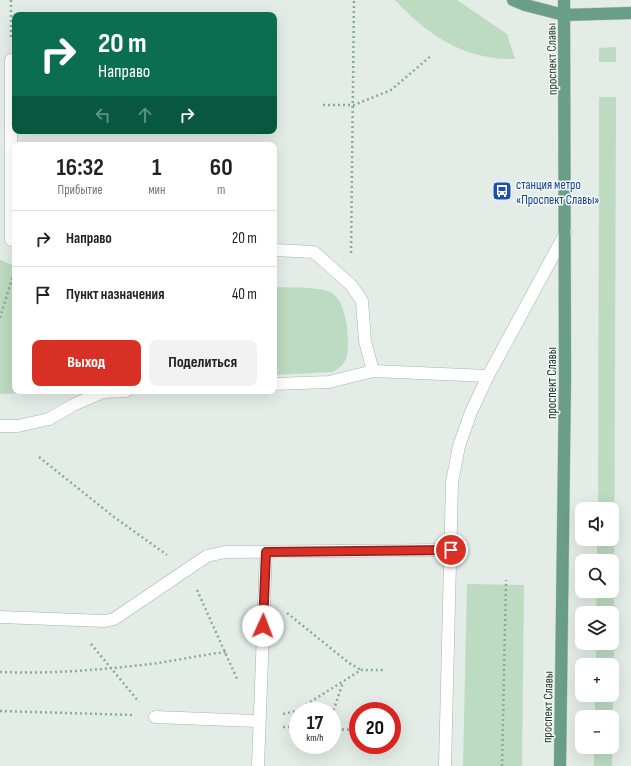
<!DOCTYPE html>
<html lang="ru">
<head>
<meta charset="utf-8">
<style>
  body { margin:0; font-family:"Sofia Sans Condensed",sans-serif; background:#f2f2f2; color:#222; height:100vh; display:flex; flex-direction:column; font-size:15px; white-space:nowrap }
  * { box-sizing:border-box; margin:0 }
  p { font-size:13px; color:#767676 }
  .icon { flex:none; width:22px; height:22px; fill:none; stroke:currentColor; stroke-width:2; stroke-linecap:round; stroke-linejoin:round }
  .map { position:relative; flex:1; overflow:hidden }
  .details { position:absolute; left:12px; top:142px; width:265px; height:252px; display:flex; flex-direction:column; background:#fff; border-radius:8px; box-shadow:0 4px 16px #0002 }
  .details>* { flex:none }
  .guide { position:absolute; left:12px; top:12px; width:265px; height:122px; border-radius:8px; box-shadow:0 4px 16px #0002; background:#0b6e4f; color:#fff; overflow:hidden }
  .fabs { position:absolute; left:575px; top:502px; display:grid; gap:8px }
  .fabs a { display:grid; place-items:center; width:44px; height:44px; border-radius:8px; background:#fff; box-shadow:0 4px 16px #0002; font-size:20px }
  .speed { position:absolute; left:289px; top:702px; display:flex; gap:8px; font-size:20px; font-weight:700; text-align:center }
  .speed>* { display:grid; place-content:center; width:52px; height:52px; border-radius:50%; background:#fff; box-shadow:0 4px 16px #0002; line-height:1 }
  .speed small { font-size:10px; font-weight:400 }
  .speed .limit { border:6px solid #d22; background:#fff; color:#111 }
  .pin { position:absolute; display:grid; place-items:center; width:34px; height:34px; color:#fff; margin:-17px; border:2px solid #fff; border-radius:50%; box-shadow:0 1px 4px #0007 }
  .me { position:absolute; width:44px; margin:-22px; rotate:2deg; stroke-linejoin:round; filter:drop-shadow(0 0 3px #0008) }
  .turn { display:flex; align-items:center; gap:14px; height:84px; padding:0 20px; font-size:18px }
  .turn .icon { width:52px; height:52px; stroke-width:2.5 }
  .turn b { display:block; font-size:28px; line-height:34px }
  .lanes { display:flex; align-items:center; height:38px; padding:0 20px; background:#0003; justify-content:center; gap:20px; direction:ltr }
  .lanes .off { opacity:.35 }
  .eta { display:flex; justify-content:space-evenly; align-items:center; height:68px; text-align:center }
  .eta b { font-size:24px; font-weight:700; line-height:28px }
  .cta { display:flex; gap:8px; margin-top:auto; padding:8px 20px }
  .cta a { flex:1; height:46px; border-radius:8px; background:#d93025; color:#fff; font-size:16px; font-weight:700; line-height:46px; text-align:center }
  .cta a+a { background:#f2f2f2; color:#222 }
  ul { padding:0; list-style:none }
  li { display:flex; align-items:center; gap:12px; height:56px; padding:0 20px; border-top:1px solid #e0e0e0 }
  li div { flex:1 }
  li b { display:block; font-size:15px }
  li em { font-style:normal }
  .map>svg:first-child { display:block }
  .green { fill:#bddbc1 }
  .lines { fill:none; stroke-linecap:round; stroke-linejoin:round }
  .lane-casing { stroke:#a6b4ac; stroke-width:13 }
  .street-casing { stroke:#a6b4ac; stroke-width:13 }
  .primary-casing { stroke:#c1c8c6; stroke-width:13 }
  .path { stroke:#85ad9b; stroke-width:2.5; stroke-dasharray:2 3; stroke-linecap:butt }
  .lane { stroke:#fff; stroke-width:12 }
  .street { stroke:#fff; stroke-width:12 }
  .primary { stroke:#6a9e89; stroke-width:12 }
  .route-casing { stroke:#8d1f18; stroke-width:10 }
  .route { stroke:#d93025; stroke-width:7 }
  .labels { text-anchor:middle; stroke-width:3; stroke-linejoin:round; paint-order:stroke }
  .street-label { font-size:13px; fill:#233c32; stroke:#f3f8f5 }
  .transit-label { font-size:13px; fill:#164399; stroke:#f3f8f5; text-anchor:start }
</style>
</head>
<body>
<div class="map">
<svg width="631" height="766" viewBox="0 0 631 766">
  <rect width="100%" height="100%" fill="#e3ece6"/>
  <path class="green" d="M 395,0 L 457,0 L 507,34 L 515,59 C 465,60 428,36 395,0 Z
    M 616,47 L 616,62 L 599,62 L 599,48 Z
    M 599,97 L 616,97 L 614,654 L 612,766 L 594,766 L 594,747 L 612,747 L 612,717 L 595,717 L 595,695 L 612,695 L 612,665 L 596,665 L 596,643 L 612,643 L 612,613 L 596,613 L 597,591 L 612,591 L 612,561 L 597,561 L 597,539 L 612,539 L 612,509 L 598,509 Z
    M 0,260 L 15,266 L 15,391 L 79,391 L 0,394 Z
    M 274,287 C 289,288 320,286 332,293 C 347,302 351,344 346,359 C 343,365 338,369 333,372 L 274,375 Z
    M 467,584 L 524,585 L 522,766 L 463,766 Z"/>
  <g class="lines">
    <defs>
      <path id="lane" d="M 11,60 L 11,240
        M 274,250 L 314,252 L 351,285 L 362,301 L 365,341 L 373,371
        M 274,384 L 329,382 L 373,371 L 488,376
        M 0,426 L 18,426 L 49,419 L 73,405 L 103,392 L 126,391
        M 0,617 L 105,621 L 114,619 L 207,556 L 225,552 L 451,550
        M 155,717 L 259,721
        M 258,766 L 266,552"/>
      <path id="street" d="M 445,766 L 452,482 L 459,446 L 471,412 L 488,376 L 566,232"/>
      <path id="primary" d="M 513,0 L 525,5 L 564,15 L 631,13
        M 560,766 L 565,379 L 564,0"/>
    </defs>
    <use href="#lane" class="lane-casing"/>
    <use href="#street" class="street-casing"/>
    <use href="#primary" class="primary-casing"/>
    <path class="path" d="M 11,0 L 11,37
      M 323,105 L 354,105 L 391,90 L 432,55
      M 351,253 L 354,0
      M 0,318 L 15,269
      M 39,457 L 114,517 L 167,555
      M 197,590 L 237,679
      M 287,613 L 349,663 L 361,670
      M 91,644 L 139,702
      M 0,672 C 50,674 100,670 150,664 C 175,661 200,655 226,652
      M 0,711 L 133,715
      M 283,714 L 296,711 L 361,670 L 386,670
      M 332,715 L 343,682
      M 283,727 L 298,727
      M 332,729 L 358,730
      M 502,766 L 506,580"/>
    <use href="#lane" class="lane"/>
    <use href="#street" class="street"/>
    <use href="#primary" class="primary"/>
  </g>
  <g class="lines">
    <defs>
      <path id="route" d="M 263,626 L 266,552 L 451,550"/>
    </defs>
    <use href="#route" class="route-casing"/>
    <use href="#route" class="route"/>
  </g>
  <defs>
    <symbol id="bus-square" viewBox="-11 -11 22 22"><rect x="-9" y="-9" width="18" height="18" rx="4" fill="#1a4fb4" stroke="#f3f8f5"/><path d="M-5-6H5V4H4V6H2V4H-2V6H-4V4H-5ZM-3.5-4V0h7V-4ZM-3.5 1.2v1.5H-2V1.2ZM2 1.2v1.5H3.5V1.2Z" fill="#fff"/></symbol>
  </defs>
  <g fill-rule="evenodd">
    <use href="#bus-square" x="491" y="180" width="22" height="22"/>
  </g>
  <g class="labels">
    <g class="street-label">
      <text transform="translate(551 59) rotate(-91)" y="5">проспект Славы</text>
      <text transform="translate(551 383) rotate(-90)" y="5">проспект Славы</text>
      <text transform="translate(547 707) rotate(-89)" y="5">проспект Славы</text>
    </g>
    <g class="transit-label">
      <text x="516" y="189">станция метро<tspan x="516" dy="15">«Проспект Славы»</tspan></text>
    </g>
  </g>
</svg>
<div class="fabs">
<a><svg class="icon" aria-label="sound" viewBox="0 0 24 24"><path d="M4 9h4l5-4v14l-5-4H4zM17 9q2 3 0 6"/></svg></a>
<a><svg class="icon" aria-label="search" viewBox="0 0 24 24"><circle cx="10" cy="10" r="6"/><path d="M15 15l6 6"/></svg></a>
<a><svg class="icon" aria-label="layers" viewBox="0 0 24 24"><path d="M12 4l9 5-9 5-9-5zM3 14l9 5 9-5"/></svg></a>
<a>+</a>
<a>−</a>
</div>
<div class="speed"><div>17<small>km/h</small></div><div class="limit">20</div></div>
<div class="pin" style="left:451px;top:550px;background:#d93025"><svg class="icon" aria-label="arrive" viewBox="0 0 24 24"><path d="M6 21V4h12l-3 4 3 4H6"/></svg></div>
<svg class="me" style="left:263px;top:626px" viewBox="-20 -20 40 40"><circle r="19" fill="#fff"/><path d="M0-13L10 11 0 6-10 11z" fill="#d93025"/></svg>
<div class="guide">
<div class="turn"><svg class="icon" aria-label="right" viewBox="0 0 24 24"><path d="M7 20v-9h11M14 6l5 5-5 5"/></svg><div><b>20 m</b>Направо</div></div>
<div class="lanes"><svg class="icon off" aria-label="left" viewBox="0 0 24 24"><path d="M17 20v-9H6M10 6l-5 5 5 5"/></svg><svg class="icon off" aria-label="ahead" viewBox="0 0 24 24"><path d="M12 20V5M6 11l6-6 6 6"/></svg><svg class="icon" aria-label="right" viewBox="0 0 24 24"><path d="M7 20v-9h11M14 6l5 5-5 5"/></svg></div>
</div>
<section class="details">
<div class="eta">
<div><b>16:32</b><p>Прибытие</p></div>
<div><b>1</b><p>мин</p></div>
<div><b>60</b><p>m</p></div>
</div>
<ul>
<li><svg class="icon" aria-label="right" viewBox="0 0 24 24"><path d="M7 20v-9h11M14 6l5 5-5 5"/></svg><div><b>Направо</b></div><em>20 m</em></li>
<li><svg class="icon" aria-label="arrive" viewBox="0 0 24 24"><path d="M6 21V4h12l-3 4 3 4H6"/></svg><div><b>Пункт назначения</b></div><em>40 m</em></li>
</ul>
<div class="cta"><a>Выход</a><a>Поделиться</a></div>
</section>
</div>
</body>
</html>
